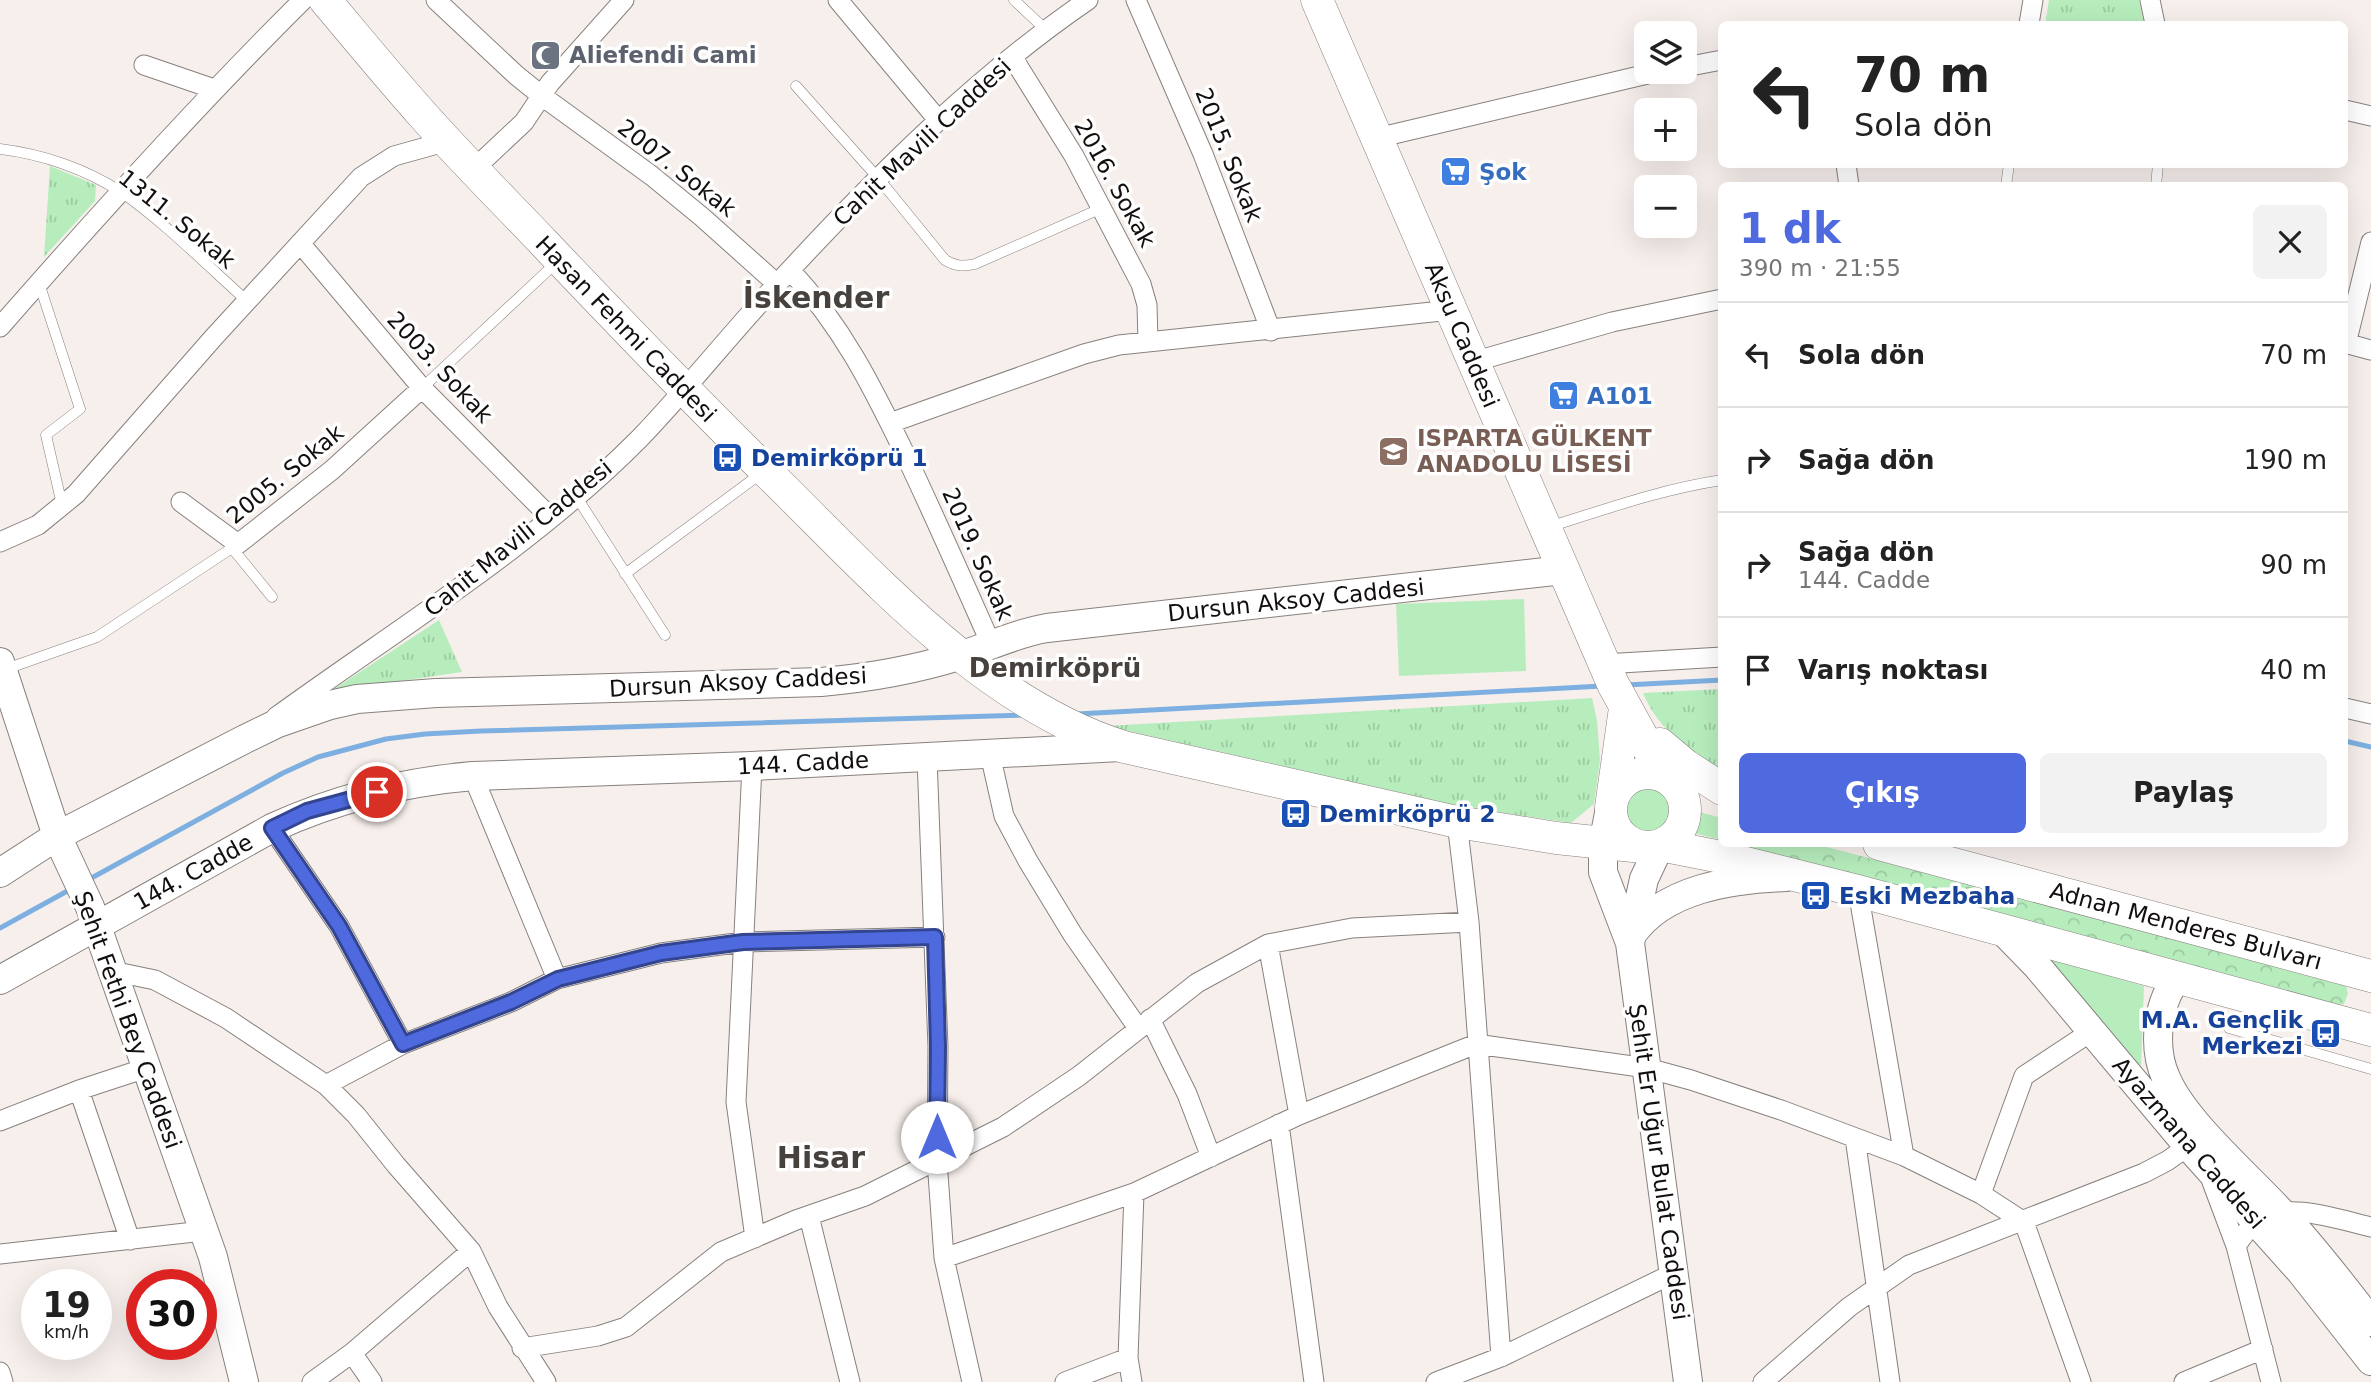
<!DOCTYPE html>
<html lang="tr">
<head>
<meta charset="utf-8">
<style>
  body { margin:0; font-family:"DejaVu Sans",sans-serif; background:#f2f2f2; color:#222; height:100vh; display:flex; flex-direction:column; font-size:26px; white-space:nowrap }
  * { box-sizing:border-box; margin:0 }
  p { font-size:23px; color:#767676 }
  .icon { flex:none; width:38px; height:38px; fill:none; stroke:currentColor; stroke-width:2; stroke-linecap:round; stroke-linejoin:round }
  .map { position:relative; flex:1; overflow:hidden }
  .sheet { position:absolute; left:1718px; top:182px; width:630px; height:665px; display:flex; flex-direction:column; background:#fff; border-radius:10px; box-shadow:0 7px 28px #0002 }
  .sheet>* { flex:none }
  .top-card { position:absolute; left:1718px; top:21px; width:630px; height:147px; border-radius:10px; box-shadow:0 7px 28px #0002; background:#fff; color:#222; overflow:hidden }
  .fabs { position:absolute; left:1634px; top:21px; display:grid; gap:14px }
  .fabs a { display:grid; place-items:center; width:63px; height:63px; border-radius:10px; background:#fff; box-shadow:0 7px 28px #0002; font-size:35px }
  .speed { position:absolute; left:21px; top:1269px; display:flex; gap:14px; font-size:35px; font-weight:700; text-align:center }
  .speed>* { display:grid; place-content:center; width:91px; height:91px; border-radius:50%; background:#fff; box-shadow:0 7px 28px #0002; line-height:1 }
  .speed small { font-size:18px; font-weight:400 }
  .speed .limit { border:10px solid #d22; background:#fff; color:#111 }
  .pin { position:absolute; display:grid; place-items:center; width:60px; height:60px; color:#fff; margin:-30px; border:4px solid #fff; border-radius:50%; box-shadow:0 2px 7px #0007 }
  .me { position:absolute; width:77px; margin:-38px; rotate:0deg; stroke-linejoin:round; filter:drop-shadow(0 0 5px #0008) }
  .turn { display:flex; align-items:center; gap:24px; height:147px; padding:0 21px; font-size:32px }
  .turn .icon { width:91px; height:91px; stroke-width:2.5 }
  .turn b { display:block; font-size:49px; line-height:60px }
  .round { display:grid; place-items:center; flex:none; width:74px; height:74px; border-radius:10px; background:#f2f2f2 }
  .summary { display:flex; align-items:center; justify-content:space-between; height:119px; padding:0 21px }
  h1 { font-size:42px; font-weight:800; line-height:52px; color:#4e6ade }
  .primary-button { display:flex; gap:14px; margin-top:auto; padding:14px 21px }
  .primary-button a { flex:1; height:80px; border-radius:10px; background:#4e6ade; color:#fff; font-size:28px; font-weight:800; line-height:80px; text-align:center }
  .primary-button a+a { background:#f2f2f2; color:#222 }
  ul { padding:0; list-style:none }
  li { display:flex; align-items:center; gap:21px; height:105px; padding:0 21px; border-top:2px solid #e0e0e0 }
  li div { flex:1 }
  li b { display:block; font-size:26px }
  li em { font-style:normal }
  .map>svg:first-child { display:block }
  .grass { fill:#b7edbd }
  .forest { fill:url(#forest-crowns) }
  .park { fill:url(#park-tufts) }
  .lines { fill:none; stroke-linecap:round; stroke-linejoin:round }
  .stream { stroke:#7db0e0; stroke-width:5 }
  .lane-casing { stroke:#87817e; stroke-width:11 }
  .street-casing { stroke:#87817e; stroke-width:21 }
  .secondary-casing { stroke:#87817e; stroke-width:30 }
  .primary-casing { stroke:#87817e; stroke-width:33 }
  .lane { stroke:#fff; stroke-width:10 }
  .street { stroke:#fff; stroke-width:19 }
  .secondary { stroke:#fff; stroke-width:28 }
  .primary { stroke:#fff; stroke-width:32 }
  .route-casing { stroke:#334590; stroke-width:18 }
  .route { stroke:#4e6ade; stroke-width:12 }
  .labels { text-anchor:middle; stroke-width:7; stroke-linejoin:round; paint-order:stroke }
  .worship-label { font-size:23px; font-weight:bold; fill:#5b616d; stroke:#fefefe; text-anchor:start }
  .street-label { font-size:23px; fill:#110e0d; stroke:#fefefe }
  .shop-label { font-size:23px; font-weight:bold; fill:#366cbe; stroke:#fefefe; text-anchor:start }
  .education-label { font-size:23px; font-weight:bold; fill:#785e54; stroke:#fefefe; text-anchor:start }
  .transit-label { font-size:23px; font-weight:bold; fill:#164399; stroke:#fefefe; text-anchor:start }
  .quarter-label { font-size:26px; font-weight:bold; fill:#47413e; stroke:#fefefe }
  .district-label { font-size:30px; font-weight:bold; fill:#47413e; stroke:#fefefe }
</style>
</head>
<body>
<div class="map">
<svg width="2371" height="1382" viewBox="0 0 2371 1382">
  <defs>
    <pattern id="forest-crowns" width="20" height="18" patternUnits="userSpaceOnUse" patternTransform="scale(1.75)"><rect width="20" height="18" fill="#b7edbd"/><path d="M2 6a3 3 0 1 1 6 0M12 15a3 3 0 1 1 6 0" fill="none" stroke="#9ccaa1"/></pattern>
    <pattern id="park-tufts" width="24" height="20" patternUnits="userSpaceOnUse" patternTransform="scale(1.75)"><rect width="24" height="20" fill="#b7edbd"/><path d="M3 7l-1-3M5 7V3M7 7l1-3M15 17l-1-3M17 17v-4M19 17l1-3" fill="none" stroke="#9ccaa1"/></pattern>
  </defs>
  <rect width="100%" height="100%" fill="#f7efec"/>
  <path class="grass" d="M 1524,599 L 1526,671 L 1399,676 L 1396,604 Z
    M1625 809a24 24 0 1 1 48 0a24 24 0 1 1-48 0Z
    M 2053,960 L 2144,986 L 2141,1065 L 2133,1064 L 2051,962 Z"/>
  <path class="forest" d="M 1699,812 L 1722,818 L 1722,840 L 1693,833 L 1691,831 L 1696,814 Z
    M 1737,844 L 1816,844 L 2342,985 L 2346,986 L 2348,993 L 2344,1004 L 2338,1005 Z"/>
  <path class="park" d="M 2049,0 L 2139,0 L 2144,24 L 2045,24 Z
    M 50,166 L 96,185 L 95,201 L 44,257 Z
    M 439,620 L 462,672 L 331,691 Z
    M 1722,689 L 1722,772 C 1692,752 1657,729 1643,693 Z
    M 1592,698 L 1597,720 L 1600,760 L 1594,804 L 1571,823 L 1459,806 L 1106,726 Z"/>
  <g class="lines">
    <path class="stream" d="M 1626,685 L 1722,680
      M 1077,714 L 1602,686
      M 2345,741 L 2371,747
      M 86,881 L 283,773 L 318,757 L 386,739 L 425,734 L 481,731 L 1025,715
      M 0,928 L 71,889"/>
    <defs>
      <path id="lane" d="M 1014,0 L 1046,30
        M 796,86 L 879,179 L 945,260 C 955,266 963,267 975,264 L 1102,208
        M 0,149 C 42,154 86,169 121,192 C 163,221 208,266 247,301
        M 2006,186 L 2009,164
        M 2156,186 L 2158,164
        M 39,283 L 80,409 L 46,435 L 62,505
        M 422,388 L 557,262
        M 576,496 L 665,635
        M 1549,527 C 1606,509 1662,489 1722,480
        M 232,548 L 272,597
        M 625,574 L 763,472
        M 6,669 L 97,637 L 238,544
        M 2229,1028 L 2371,1069"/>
      <path id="street" d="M 436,0 L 516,75 L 542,96 L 652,176 L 702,217 L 777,284
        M 838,0 L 939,121
        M 1136,0 L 1203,154 L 1271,331
        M 2150,0 L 2155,24
        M 2029,24 L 2033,0
        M 1013,58 L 1074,156 L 1141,284 L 1147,305 L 1148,341
        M 144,65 L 214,89
        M 1685,67 L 1722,60
        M 2345,110 L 2371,116
        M 1377,138 L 1656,72
        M 1846,164 L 1849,186
        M 474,169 L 524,122 L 550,83 L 624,0
        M 300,243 L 422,388 L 551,518
        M 790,270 C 842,326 872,386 905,454 C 935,517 963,581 991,644
        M 0,327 C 98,215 197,105 303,0
        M 2345,343 L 2371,350
        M 2346,344 L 2371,242
        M 1473,362 L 1612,322 L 1722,299
        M 890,423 L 1084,354 L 1119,345 L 1451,310
        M 181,502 L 238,544 L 332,470 L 422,388
        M 0,542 L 38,525 L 76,494 L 214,337 L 361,177 L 394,156 L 448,141
        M 1604,664 L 1722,657
        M 2345,708 L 2371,714
        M 276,717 C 400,627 532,547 640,438 C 688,388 731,333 778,283 C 871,182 975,77 1088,0
        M 990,754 L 1004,816 L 1028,861 L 1073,935 L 1138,1028
        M 927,758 L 938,1047 L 937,1160 L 944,1258 L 972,1382
        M 752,766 L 736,1102 L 755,1238
        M 473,776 L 557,979
        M 1457,822 L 1469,922 L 1501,1357
        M 272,828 L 339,926 L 403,1044
        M 1858,891 L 1904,1156
        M 1268,944 L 1299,1115
        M 112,971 L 155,980 L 226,1018 L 326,1085 L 356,1115 L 396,1165 L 471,1251 L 498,1307 L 546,1382
        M 1150,1019 L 1187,1094 L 1211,1157
        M 326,1085 L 403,1044 L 511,1002 L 557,979 L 661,953 L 743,942 L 935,937
        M 79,1090 L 130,1240
        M 0,1121 L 79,1090 L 146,1068
        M 1279,1124 L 1314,1382
        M 1855,1138 L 1890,1382
        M 2212,1182 L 2236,1246 L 2271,1382
        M 1981,1194 L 2024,1076 L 2092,1031
        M 809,1216 L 850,1382
        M 2236,1246 C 2242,1237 2248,1228 2257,1221 C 2286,1200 2340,1220 2371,1227
        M 0,1254 L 203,1231
        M 944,1258 L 1134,1193 L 1299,1115 L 1476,1044 L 1647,1068 L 1691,1080 L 1781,1110 L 1904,1156 L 1981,1194 L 2024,1222 L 2081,1382
        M 522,1348 L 598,1336 L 626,1327 L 721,1252 L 796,1220 L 865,1196 L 1003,1127 L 1079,1076 L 1197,983 L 1268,944 L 1352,928 L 1469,922
        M 352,1353 L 372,1382
        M 0,1372 L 3,1382
        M 312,1382 L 352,1353 L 471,1251
        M 1065,1382 L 1128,1358
        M 1132,1382 L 1128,1358 L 1134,1193
        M 1436,1382 L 1501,1357 L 1674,1273
        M 1763,1382 L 1849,1307 L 1909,1265 L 2144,1173 L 2167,1161 L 2197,1140
        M 2184,1382 L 2263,1349"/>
      <path id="secondary" d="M 0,662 L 57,836 L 90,907 L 213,1257 L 244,1382
        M 1611,803 L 1603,844 L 1603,872 L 1630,943 L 1644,879 L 1660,845
        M 0,873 L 57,836 L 245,739 L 278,723 L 330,705 L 357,699 L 436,693 L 821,682 C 868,678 914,670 959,656 C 989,647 1016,633 1047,628 L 1563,570
        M 2002,930 L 2037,966 L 2189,1147 L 2301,1272 L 2371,1361
        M 1631,936 C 1663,888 1733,879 1786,877
        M 1630,943 L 1688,1382
        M 2178,977 C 2157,1003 2152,1047 2166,1078 C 2184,1121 2247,1175 2280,1211 C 2312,1246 2342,1284 2371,1322
        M 0,980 L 272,828 C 335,799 403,782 473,776 L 752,766 L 1121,747"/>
      <path id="primary" d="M 325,0 C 357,38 389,77 422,114 C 461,158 503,200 544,243 C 619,322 694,400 772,477 C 873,576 985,704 1124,747 L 1457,822 L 1556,838 L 1643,847
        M 1317,0 L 1613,684 L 1651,753 L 1669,779
        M 1660,744 L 1685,765 L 1722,789
        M1611 810a37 37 0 1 1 74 0a37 37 0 1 1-74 0Z
        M 1612,800 L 1625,708
        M 1879,844 L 2371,976
        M 1660,845 L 1726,858 L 1858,891 L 2371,1030"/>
    </defs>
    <use href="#lane" class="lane-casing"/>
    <use href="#street" class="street-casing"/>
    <use href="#secondary" class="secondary-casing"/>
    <use href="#primary" class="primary-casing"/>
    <use href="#lane" class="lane"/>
    <use href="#street" class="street"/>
    <use href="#secondary" class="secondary"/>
    <use href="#primary" class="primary"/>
  </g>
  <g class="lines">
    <defs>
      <path id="route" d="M 377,792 L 307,811 L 272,828 L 339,926 L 403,1044 L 511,1002 L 558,979 L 661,953 L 743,942 L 935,937 L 938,1047 L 937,1137"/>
    </defs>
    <use href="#route" class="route-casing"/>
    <use href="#route" class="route"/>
  </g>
  <defs>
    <symbol id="mosque-square" viewBox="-11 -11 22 22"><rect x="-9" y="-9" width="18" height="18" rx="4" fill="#6b7280" stroke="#fefefe"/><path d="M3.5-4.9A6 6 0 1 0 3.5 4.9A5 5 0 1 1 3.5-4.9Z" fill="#fff"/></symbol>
    <symbol id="supermarket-square" viewBox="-11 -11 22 22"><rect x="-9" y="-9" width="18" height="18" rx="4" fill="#3f7fe0" stroke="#fefefe"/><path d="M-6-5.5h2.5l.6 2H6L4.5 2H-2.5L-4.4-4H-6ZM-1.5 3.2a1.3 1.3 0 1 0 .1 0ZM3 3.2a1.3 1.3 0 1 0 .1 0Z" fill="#fff"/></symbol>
    <symbol id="school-square" viewBox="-11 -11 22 22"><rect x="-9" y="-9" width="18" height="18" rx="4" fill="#8d6e63" stroke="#fefefe"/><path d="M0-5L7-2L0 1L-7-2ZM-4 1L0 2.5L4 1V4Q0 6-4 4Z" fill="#fff"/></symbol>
    <symbol id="bus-square" viewBox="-11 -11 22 22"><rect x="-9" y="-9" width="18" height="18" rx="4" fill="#1a4fb4" stroke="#fefefe"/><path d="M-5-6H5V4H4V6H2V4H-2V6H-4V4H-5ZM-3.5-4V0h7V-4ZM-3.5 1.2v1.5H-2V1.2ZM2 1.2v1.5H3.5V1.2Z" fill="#fff"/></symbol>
  </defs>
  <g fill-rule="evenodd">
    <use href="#mosque-square" x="528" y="38" width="35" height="35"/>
    <use href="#supermarket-square" x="1438" y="154" width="35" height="35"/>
    <use href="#supermarket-square" x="1546" y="378" width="35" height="35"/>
    <use href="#school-square" x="1376" y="434" width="35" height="35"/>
    <use href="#bus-square" x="710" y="440" width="35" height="35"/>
    <use href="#bus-square" x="1278" y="796" width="35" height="35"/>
    <use href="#bus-square" x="1798" y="878" width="35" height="35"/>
    <use href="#bus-square" x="2308" y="1016" width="35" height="35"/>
  </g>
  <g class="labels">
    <g class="worship-label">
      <text x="569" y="63">Aliefendi Cami</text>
    </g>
    <g class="street-label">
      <text transform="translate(922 142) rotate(-43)" y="8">Cahit Mavili Caddesi</text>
      <text transform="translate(1229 155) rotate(68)" y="8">2015. Sokak</text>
      <text transform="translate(677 168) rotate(38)" y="8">2007. Sokak</text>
      <text transform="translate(1115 183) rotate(61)" y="8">2016. Sokak</text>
      <text transform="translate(177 219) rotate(39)" y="8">1311. Sokak</text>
      <text transform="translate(626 329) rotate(46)" y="8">Hasan Fehmi Caddesi</text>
      <text transform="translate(1462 335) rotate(67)" y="8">Aksu Caddesi</text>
      <text transform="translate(440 367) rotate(47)" y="8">2003. Sokak</text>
      <text transform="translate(285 474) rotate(-39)" y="8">2005. Sokak</text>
      <text transform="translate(518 538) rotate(-39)" y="8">Cahit Mavili Caddesi</text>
      <text transform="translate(978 554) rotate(66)" y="8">2019. Sokak</text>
      <text transform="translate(1296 600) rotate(-6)" y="8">Dursun Aksoy Caddesi</text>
      <text transform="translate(738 682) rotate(-3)" y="8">Dursun Aksoy Caddesi</text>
      <text transform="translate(803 763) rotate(-3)" y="8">144. Cadde</text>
      <text transform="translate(193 872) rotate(-29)" y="8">144. Cadde</text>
      <text transform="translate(2186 926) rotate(15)" y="8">Adnan Menderes Bulvarı</text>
      <text transform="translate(128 1020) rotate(70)" y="8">Şehit Fethi Bey Caddesi</text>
      <text transform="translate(2189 1143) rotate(49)" y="8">Ayazmana Caddesi</text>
      <text transform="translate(1659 1162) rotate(82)" y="8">Şehit Er Uğur Bulat Caddesi</text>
    </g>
    <g class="shop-label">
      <text x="1479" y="180">Şok</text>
      <text x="1587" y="404">A101</text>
    </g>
    <g class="education-label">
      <text x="1417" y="446">ISPARTA GÜLKENT<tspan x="1417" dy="26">ANADOLU LİSESİ</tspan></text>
    </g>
    <g class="transit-label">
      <text x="751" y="466">Demirköprü 1</text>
      <text x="1319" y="822">Demirköprü 2</text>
      <text x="1839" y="904">Eski Mezbaha</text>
      <text x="2303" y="1028" text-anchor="end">M.A. Gençlik<tspan x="2303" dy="26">Merkezi</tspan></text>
    </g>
    <g class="quarter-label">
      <text x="1055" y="677">Demirköprü</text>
    </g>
    <g class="district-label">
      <text x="816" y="308">İskender</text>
      <text x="821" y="1168">Hisar</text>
    </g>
  </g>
</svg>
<div class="fabs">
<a><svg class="icon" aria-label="layers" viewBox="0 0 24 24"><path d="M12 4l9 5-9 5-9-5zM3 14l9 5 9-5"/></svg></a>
<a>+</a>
<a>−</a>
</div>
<div class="speed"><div>19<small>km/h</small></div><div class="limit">30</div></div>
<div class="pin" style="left:377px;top:792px;background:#d93025"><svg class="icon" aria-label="arrive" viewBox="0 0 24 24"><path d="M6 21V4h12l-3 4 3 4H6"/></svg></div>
<svg class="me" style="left:937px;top:1137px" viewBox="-20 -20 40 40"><circle r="19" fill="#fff"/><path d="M0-13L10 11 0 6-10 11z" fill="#4e6ade"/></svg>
<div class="top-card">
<div class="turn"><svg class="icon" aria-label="left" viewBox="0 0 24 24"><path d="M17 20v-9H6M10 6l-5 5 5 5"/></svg><div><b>70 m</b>Sola dön</div></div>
</div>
<section class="sheet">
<div class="summary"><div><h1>1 dk</h1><p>390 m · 21:55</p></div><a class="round"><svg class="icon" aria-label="close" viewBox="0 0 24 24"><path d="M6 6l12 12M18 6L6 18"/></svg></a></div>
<ul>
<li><svg class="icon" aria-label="left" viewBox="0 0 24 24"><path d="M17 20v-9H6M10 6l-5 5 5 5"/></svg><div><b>Sola dön</b></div><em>70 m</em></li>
<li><svg class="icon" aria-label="right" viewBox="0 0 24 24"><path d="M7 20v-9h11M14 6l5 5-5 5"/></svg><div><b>Sağa dön</b></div><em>190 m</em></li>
<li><svg class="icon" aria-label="right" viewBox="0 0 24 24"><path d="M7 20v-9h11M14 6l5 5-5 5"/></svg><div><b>Sağa dön</b><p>144. Cadde</p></div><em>90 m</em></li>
<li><svg class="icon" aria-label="arrive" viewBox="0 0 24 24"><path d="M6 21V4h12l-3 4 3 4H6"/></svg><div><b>Varış noktası</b></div><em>40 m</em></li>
</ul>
<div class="primary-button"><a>Çıkış</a><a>Paylaş</a></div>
</section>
</div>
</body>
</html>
